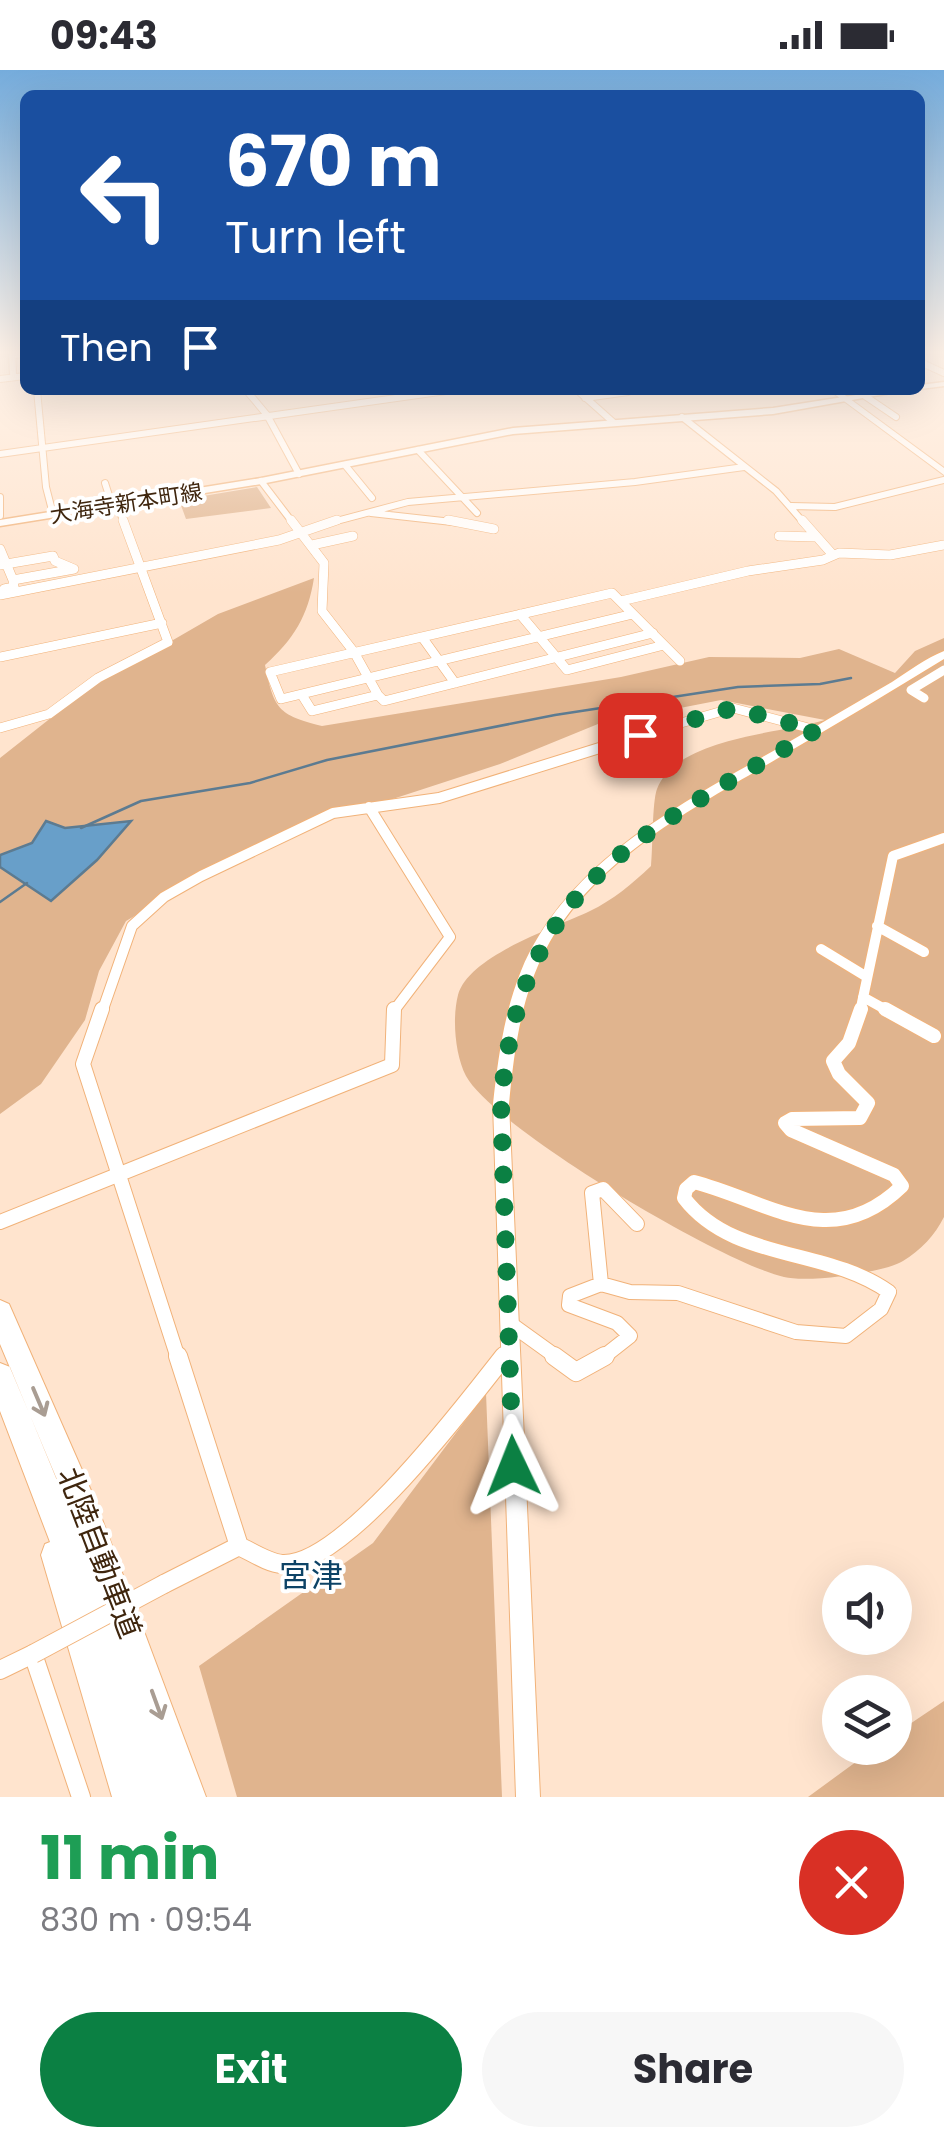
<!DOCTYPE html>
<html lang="en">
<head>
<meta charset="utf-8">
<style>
  body { margin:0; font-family:Poppins,"Noto Sans JP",sans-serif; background:#f7f7f7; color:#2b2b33; height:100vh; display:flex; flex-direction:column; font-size:38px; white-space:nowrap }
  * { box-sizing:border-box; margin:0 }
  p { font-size:32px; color:#7c7c81 }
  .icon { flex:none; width:55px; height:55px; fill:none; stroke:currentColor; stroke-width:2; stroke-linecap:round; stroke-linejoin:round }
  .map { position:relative; height:1727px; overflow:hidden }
  .sheet { display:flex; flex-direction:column; background:#fff; flex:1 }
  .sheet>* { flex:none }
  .guide { position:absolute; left:20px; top:20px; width:905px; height:305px; border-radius:15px; box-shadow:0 10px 40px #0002; background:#1a4fa0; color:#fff; overflow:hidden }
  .fabs { position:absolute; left:822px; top:1495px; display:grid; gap:20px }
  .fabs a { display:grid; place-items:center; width:90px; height:90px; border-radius:50%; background:#fff; box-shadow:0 10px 40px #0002; font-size:50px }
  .pin { position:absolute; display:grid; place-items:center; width:85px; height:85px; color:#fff; margin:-42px; border-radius:20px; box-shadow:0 5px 15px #0006 }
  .me { position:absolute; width:110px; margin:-55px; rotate:358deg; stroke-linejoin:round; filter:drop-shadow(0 0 8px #0008) }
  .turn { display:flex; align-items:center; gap:35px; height:210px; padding:0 40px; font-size:45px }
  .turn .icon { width:130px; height:130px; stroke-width:2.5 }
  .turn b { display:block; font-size:70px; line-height:85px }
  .then { display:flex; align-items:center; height:95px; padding:0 40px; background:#0003; gap:20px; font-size:38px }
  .round { display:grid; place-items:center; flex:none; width:105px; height:105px; border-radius:52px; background:#f7f7f7 }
  .summary { display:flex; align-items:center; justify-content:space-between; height:170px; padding:0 40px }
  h1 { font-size:60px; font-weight:700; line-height:75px; color:#1e9e55 }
  .primary-button { display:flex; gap:20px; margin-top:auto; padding:20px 40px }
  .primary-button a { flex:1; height:115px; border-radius:60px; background:#0b8043; color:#fff; font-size:40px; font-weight:700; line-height:115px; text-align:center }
  .primary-button a+a { background:#f7f7f7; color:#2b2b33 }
  .status { display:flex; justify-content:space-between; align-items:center; height:70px; padding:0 50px; background:#fff; direction:ltr }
  .status svg { height:28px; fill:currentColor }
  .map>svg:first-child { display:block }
  .green { fill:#e0b48e }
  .water { fill:#689fc9; stroke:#5c7b91; stroke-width:2.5 }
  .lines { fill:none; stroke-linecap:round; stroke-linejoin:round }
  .stream { stroke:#5c7b91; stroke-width:2.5 }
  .minor-far4-casing { stroke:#f1b279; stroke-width:8 }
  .minor-far3-casing { stroke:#f1b279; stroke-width:10 }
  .minor-far2-casing { stroke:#f1b279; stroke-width:12 }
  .minor-far1-casing { stroke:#f1b279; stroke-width:16 }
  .minor-casing { stroke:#f1b279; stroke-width:20 }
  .tertiary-casing { stroke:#f1b279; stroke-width:2 }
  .secondary-casing { stroke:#f1b279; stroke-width:3 }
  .motorway-casing { stroke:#f1b279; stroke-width:2 }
  .minor-far4 { stroke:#fff; stroke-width:6 }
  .minor-far3 { stroke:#fff; stroke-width:9 }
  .minor-far2 { stroke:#fff; stroke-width:10 }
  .minor-far1 { stroke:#fff; stroke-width:14 }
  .minor { stroke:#fff; stroke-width:18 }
  .tertiary { fill:#fff; fill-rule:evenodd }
  .secondary { fill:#fff; fill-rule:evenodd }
  .motorway { fill:#fff; fill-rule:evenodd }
  .minor-bridge-casing { stroke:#f1b279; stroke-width:20; stroke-linecap:butt }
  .minor-bridge { stroke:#fff; stroke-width:18 }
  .oneway { stroke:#a99d93 }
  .route { stroke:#0b8043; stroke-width:18; stroke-dasharray:0 32.4 }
  .labels { text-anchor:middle; stroke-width:8; stroke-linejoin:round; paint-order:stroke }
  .far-street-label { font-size:22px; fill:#3f260e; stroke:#fff }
  .near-street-label { font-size:30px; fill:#3f260e; stroke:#fff }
  .near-neighbourhood-label { font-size:32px; fill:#0d4366; stroke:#fff }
</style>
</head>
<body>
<div class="status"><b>09:43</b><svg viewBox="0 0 49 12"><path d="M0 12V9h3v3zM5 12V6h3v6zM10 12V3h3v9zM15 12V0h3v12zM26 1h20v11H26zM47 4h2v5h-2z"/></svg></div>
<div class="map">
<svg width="944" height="1727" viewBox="0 0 944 1727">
  <rect width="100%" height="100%" fill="#ffe4ce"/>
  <path class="green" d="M 257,417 L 271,438 L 186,449 L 179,430 Z
    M 314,508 C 308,546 294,569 265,595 C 274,639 278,645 322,656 L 621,607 L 709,587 L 800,588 L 839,579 L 895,603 L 915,581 L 944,568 L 944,1147 C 935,1165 921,1180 903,1191 C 883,1203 808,1213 784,1207 C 723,1193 495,1059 466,1006 C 455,985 452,948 458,925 C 469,885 557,857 590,841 C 613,830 632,814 651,796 C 653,778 652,732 657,719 C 676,668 778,664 825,650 L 721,630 L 598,654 L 500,694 L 313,755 L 221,795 L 126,851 L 99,901 L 85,950 L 41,1014 L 0,1044 L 0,688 L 85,621 L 218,544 Z
    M 486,1323 L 502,1727 L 237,1727 L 199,1596 L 373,1473 Z
    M 944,1631 L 944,1727 L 808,1727 L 875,1678 L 895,1678 L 895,1664 Z"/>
  <path class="water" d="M 46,751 L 65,758 L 131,751 L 97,790 L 51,831 L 0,797 L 0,785 L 32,773 Z"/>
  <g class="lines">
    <path class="stream" d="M 81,758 L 141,731 L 250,713 L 327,690 L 555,645 L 738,617 L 820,614 L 851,608
      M 0,832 L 27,813"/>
    <defs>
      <path id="minor-far4" d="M 920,292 L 944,303
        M 13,304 L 12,285 L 25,284
        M 0,309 L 25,306
        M 37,320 L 46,417 L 53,444
        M 246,320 L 267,345 L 299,404
        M 577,320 L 613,352
        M 865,326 L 896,347
        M 585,328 L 628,322
        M 682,347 L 776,421 L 804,453
        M 418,380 L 477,443
        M 0,384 L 453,320
        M 345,395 L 372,428
        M 261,411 L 293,453
        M 105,413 L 112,435
        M 0,427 L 0,446
        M 117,434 L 124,453
        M 791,436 L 835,437 L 944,410
        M 371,443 L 461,453
        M 329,453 L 408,432 L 635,412 L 744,397"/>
      <path id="minor-far3" d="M 291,450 L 324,493 L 322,541 L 354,582 L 378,625
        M 448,450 L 494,459
        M 802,450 L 833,485
        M 779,466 L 817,467
        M 312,475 L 353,466
        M 0,479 L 13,510
        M 0,495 L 53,486 L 55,491 L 74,499 L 13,510 L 14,517 L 4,519
        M 0,525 L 279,470 L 337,450
        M 621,531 L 748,501 L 823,490 L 839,483 L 890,485 L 944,475
        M 520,544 L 567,600 L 664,575
        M 633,544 L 281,629 L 270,602 L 612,523 L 680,591
        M 422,567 L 455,613
        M 0,587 L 162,553
        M 302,625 L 312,641 L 378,625 L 384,631 L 653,563
        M 924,628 L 911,620 L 944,600
        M 0,658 L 49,644 L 98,608 L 168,572 L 123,450
        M 629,668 L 733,638 L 816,660"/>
      <path id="minor-far2" d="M 369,737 L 450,867 L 393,942
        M 877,856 L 924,882
        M 821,879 L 867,907
        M 863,927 L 890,942
        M 102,942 L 132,856 L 164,827 L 201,806 L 333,743 L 439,728 L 638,666
        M 860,942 L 893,786 L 944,768"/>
      <path id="minor-far1" d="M 102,939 L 83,994 L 178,1288
        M 885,939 L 934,966
        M 0,1152 L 392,995 L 394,939
        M 601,1214 L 592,1123 L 603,1119 L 637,1154
        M 508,1252 L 558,1288
        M 502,1288 L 510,1278
        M 602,1288 L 630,1266 L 617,1253 L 569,1235 L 570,1226 L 601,1214 L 630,1222 L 678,1223 L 796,1262 L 846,1266 L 881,1239 L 889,1222 C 826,1177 733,1192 684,1128 L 686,1119 L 694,1112 C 768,1131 831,1185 902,1116 L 894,1105 L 791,1060 L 785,1053 L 792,1049 L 860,1048 L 868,1033 L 839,1004 L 833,991 L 849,973 L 861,939"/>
      <path id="minor" d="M 178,1286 L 239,1476 C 252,1482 268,1493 282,1494 C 344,1497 466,1334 504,1286
        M 554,1286 L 576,1302 L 605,1286
        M 164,1514 L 239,1476
        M 0,1600 L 33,1584 L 81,1727"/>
      <path id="tertiary" d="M 829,320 L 838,320 L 944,398 L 944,405 Z
        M 944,581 L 944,589 C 890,622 835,655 780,687 C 696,737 594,788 546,879 C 521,926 514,981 509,1034 L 540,1727 L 516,1727 L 493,1034 C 498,989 504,943 521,901 C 569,786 693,728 794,669 C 827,650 859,631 892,612 C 909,601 926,588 944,581 Z"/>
      <path id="secondary" d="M 944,312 L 944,316 L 920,319 L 920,315 Z
        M 888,320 L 908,320 L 773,344 L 513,364 L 261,414 L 0,456 L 0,450 L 261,408 L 513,358 L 773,338 Z"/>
      <path id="motorway" d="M 0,1230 L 9,1234 L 93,1425 L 206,1727 L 112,1727 L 41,1485 L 45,1474 L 50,1472 L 0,1341 L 0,1293 L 10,1297 L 68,1437 L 64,1426 L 0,1274 Z"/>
    </defs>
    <use href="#minor-far4" class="minor-far4-casing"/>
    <use href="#minor-far3" class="minor-far3-casing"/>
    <use href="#minor-far2" class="minor-far2-casing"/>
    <use href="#minor-far1" class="minor-far1-casing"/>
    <use href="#minor" class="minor-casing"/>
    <use href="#tertiary" class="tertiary-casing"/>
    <use href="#secondary" class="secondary-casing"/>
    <use href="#motorway" class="motorway-casing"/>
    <use href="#minor-far4" class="minor-far4"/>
    <use href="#minor-far3" class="minor-far3"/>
    <use href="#minor-far2" class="minor-far2"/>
    <use href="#minor-far1" class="minor-far1"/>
    <use href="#minor" class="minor"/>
    <use href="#tertiary" class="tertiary"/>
    <use href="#secondary" class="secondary"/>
    <use href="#motorway" class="motorway"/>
    <defs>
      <path id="minor-bridge" d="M 33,1584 L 164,1514"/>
    </defs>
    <use href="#minor-bridge" class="minor-bridge-casing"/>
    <use href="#minor-bridge" class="minor-bridge"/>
  </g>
  <defs><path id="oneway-shaft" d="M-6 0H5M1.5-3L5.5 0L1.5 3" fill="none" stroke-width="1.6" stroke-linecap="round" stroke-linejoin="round" transform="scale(2.5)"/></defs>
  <g class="oneway">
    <use href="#oneway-shaft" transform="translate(39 1332) rotate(67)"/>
    <use href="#oneway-shaft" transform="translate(157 1635) rotate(70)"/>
  </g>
  <linearGradient id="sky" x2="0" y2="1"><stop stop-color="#75acdc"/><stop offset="0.54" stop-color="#fff3e9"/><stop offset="1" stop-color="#fff3e9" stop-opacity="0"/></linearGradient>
  <rect width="944" height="523" fill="url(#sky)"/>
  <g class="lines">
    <path class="route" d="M 513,1396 L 501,1034 C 519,810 643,765 816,660 L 733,638 L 640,665"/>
  </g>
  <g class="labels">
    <g class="far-street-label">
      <text transform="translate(126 433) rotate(-9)" y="8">大海寺新本町線</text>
    </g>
    <g class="near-street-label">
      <text transform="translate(99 1483) rotate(69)" y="10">北陸自動車道</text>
    </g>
    <g class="near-neighbourhood-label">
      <text x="311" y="1517">宮津</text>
    </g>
  </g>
</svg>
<div class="fabs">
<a><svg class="icon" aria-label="sound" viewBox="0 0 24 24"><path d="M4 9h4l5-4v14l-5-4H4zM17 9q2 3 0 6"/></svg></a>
<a><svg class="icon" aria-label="layers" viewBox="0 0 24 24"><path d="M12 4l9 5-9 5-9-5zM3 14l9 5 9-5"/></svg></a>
</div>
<div class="pin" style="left:640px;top:665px;background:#d93025"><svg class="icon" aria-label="arrive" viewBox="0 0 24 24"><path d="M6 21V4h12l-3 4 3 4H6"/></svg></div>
<svg class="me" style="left:513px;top:1396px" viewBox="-20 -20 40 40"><path d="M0-17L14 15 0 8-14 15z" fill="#0b8043" stroke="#fff" stroke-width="4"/></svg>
<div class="guide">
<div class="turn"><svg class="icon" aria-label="left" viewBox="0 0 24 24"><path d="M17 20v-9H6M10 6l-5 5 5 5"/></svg><div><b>670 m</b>Turn left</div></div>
<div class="then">Then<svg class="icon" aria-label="arrive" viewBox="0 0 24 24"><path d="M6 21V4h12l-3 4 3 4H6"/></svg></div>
</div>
</div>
<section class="sheet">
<div class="summary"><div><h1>11 min</h1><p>830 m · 09:54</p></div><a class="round" style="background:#d93025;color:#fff"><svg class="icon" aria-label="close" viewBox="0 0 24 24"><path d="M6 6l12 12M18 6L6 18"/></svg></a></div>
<div class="primary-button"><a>Exit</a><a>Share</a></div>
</section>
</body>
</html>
